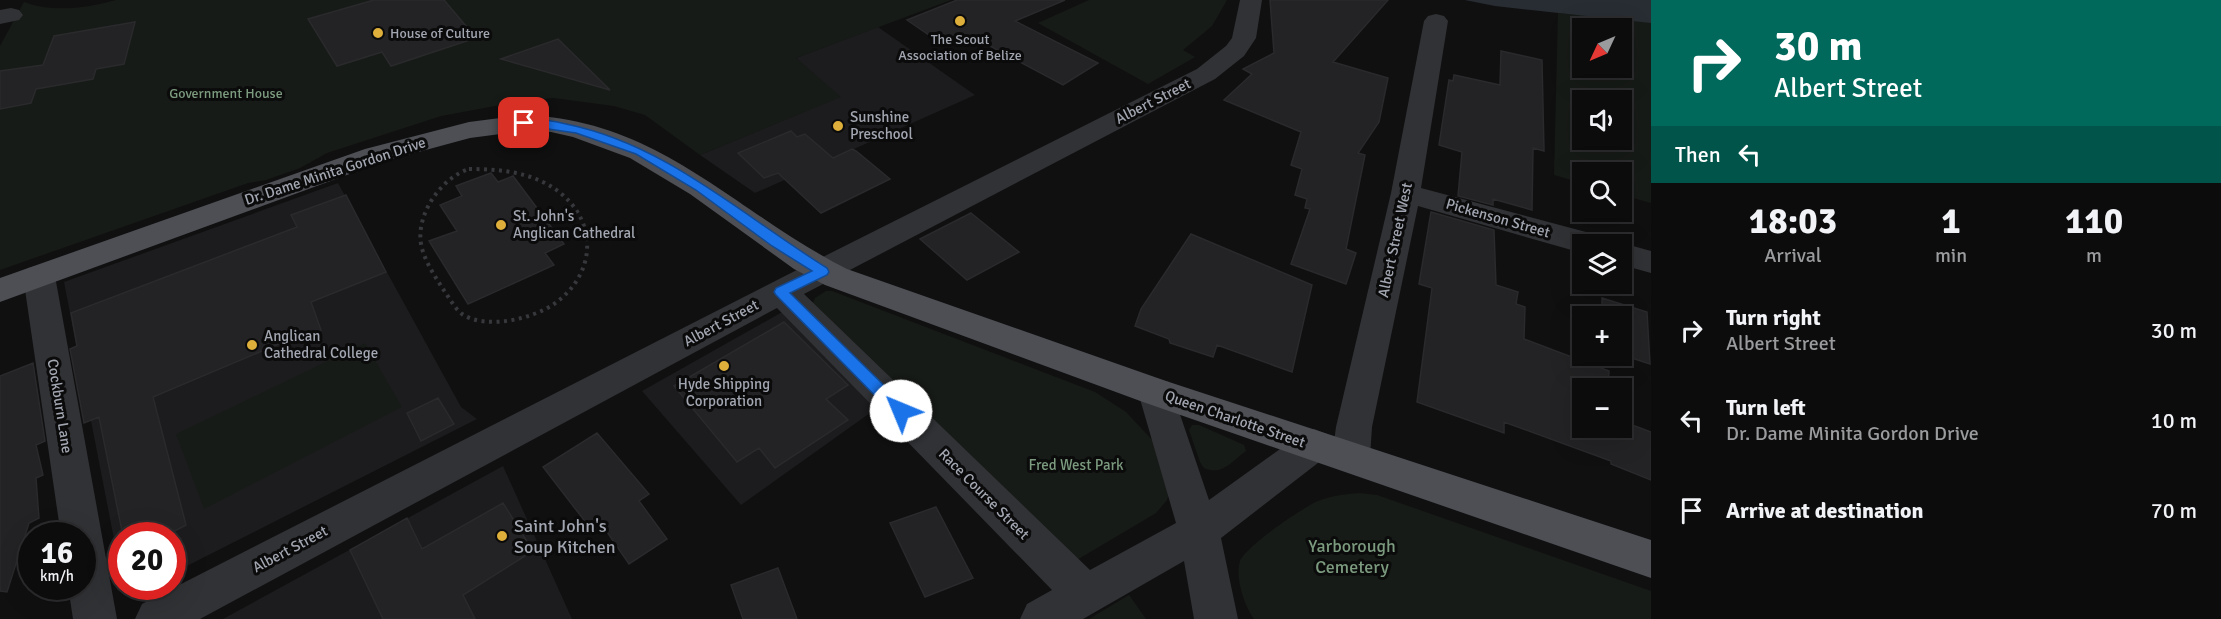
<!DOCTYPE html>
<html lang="en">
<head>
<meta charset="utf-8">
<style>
  body { margin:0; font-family:Signika,sans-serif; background:#151516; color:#f1f3f6; height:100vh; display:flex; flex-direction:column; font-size:22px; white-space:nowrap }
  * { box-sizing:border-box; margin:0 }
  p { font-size:20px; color:#9a9b9d }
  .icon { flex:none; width:33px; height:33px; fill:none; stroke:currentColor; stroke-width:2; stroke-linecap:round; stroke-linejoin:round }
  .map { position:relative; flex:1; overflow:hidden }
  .side { display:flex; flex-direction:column; background:#0c0c0d; width:570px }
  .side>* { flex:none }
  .hud { background:#00695c; color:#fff; overflow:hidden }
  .needle { width:39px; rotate:226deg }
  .tools { position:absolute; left:1572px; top:18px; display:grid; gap:12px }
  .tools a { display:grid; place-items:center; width:60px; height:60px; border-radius:0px; background:#0c0c0d; box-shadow:0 6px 24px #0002,0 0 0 2px #2c2c2e; font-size:30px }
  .speed { position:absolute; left:18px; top:522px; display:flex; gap:12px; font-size:30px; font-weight:700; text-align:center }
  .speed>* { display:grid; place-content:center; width:78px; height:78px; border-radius:50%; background:#0c0c0d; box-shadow:0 6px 24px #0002,0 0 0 2px #2c2c2e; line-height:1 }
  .speed small { font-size:15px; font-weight:400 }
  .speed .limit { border:9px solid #d22; background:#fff; color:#111 }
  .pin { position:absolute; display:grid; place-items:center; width:51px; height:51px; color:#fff; margin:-26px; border-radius:12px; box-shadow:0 3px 9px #0006 }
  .me { position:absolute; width:66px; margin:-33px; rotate:315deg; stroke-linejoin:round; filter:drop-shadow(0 0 4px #0008) }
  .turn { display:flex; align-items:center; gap:21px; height:126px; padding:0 24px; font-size:27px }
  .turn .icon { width:78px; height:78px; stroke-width:2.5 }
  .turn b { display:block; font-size:42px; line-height:51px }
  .then { display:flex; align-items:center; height:57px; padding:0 24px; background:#0003; gap:12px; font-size:22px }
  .eta { display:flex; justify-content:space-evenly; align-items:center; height:102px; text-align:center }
  .eta b { font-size:36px; font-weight:800; line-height:42px }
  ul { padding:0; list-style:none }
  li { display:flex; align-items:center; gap:18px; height:90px; padding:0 24px }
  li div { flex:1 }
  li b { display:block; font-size:22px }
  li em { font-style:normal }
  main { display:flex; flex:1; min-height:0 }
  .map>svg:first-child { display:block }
  .built { fill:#1c1c1e }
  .green { fill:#171b17; fill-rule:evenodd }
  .water { fill:#282d33 }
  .building { fill:#232325; stroke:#2a2a2d; stroke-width:1.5 }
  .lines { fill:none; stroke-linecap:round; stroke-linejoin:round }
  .path { stroke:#37383c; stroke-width:4; stroke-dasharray:3 4.5; stroke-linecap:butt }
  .minor { fill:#313235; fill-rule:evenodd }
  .major { fill:#4d4f54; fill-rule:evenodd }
  .route { fill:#1a73e8; stroke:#114b97; stroke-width:1.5 }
  .poi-dot { fill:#deaf3a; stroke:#0b0b0c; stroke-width:2 }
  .labels { text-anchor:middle; stroke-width:6; stroke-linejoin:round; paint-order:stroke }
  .far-poi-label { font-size:14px; fill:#a2a6b0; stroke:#0b0b0c; text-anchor:start }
  .far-park-label { font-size:14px; fill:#7b9a7e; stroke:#0b0b0c }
  .street-label { font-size:15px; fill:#a2a6b0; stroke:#0b0b0c }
  .poi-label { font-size:15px; fill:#a2a6b0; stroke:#0b0b0c; text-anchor:start }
  .park-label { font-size:15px; fill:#7b9a7e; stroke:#0b0b0c }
  .near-poi-label { font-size:18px; fill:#a2a6b0; stroke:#0b0b0c; text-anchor:start }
  .near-park-label { font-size:18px; fill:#7b9a7e; stroke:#0b0b0c }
</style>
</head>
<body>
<main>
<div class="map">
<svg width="1651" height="619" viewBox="0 0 1651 619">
  <rect width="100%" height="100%" fill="#101011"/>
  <path class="built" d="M 878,27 L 975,95 L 755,193 L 700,155 L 840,97 L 796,58 Z
    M 338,183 L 461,407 L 477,419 L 173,573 L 172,536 L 122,536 L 121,575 L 64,282 Z
    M 784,311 L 877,408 L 741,505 L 642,391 Z
    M 503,466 L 572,619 L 223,619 Z"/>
  <path class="green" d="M 116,0 L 951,0 L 796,58 L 841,97 L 700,155 L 645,115 L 614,106 L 554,98 L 527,100 L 441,116 L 327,153 L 300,168 L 266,180 L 248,183 L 0,270 L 0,46 L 24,2 C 52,13 88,8 116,0 Z
    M 1089,0 L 1227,0 L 1212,26 L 1183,50 L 1195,57 L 1148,84 L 1038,23 Z
    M 1651,11 L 1651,203 L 1622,195 L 1622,172 L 1582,172 L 1582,183 L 1554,175 L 1558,13 L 1579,15 ZM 1582,28 L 1622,28 L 1622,68 L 1582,68 ZM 1582,100 L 1622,100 L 1622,140 L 1582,140 Z
    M 826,291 L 832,291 L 1095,392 L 1126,412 L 1154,442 L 1170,490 L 1167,500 L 1156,513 L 1075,561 L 813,303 L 815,298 Z
    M 365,343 L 402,407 L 204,509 L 176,434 Z
    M 1192,425 L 1199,425 L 1244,445 L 1246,451 C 1231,462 1222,476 1204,468 L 1200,462 L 1189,430 Z
    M 1359,493 L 1377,495 L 1651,591 L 1651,619 L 1254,619 C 1244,605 1235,578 1240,561 C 1246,546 1302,508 1318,501 C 1331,496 1345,494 1359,493 Z
    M 1129,595 L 1146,619 L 1089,619 Z"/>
  <path class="water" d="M 1465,0 L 1651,0 L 1651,23 L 1495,6 Z"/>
  <path class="building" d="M 374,0 L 444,0 L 476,38 L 391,66 L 382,52 L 337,66 L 308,19 Z
    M 957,0 L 1065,0 L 1015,21 L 1098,63 L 1063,85 L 975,38 L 968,41 L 957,34 L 939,42 L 907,20 Z
    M 1270,0 L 1388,0 L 1333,62 L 1388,78 L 1379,122 L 1358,153 L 1365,155 L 1346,249 L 1356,253 L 1346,284 L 1291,264 L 1310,209 L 1305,208 L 1307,199 L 1295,195 L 1302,169 L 1291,165 L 1301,132 L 1224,100 L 1252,74 L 1243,69 L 1274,53 Z
    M 135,22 L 124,64 L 96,69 L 93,79 L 36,89 L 31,103 L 0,109 L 0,71 L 43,65 L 54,36 Z
    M 558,39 L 610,90 L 501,59 Z
    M 1501,51 L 1542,60 L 1544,151 L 1533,148 L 1532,210 L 1493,199 L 1493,205 L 1458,196 L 1462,152 L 1439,145 L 1449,80 L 1453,81 L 1454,75 L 1500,85 Z
    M 791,131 L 797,137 L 805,134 L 833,158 L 852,149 L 856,151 L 890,179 L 821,213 L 778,173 L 764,178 L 738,153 Z
    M 491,173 L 498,182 L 513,176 L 564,244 L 545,253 L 554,265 L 468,304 L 429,241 L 457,231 L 440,205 L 462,196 L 456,186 Z
    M 346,195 L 386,272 L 311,302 L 321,330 L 289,343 L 288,340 L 153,397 L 186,525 L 165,536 L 123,536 L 99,417 L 84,423 L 70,349 L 77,346 L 71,313 L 297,227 L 291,215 Z
    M 1431,212 L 1494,230 L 1496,285 L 1518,292 L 1516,304 L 1525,307 L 1524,339 L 1609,371 L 1608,388 L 1582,388 L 1582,428 L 1622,428 L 1622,421 L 1651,432 L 1651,480 L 1611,464 L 1611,461 L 1504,422 L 1504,433 L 1417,402 L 1432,288 L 1419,284 Z
    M 971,213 L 1019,252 L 967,280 L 920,239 Z
    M 1191,234 L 1312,285 L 1292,372 L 1217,345 L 1213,357 L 1170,343 L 1169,339 L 1135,326 L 1141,309 Z
    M 1602,298 L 1647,312 L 1650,364 L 1622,355 L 1622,316 L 1602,316 Z
    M 784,322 L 848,385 L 826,399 L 848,420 L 775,468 L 759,448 L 737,462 L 674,386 Z
    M 33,363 L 45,441 L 36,445 L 43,475 L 36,478 L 39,518 L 29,523 L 7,592 L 0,591 L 0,376 Z
    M 438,398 L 454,424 L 421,441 L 407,413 Z
    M 597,433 L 649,494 L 639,501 L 667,539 L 629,564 L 603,526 L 594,533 L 543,467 Z
    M 503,503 L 533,551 L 463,595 L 475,619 L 383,619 L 350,550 L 407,518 L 422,549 Z
    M 936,507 L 973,578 L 925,597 L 890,523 Z
    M 778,568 L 797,619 L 743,619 L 731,585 Z"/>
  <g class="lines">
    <path class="path" d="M 469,169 C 495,169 521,171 545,183 C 597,210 602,270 554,304 C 532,319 486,330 462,314 C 454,308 449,297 443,289 C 434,275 424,260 421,244 C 416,214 441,178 469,169 Z"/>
    <path class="minor" d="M 1240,0 L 1262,0 L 1256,38 L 1244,56 L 1215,79 L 804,294 L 1090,570 L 1176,523 L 1138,392 L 1143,382 L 1156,378 L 1169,382 L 1209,500 L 1301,434 L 1314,429 L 1327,434 L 1333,445 L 1327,456 L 1221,538 L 1238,619 L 1194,619 L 1184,561 L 1083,619 L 1020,619 L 1027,604 L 1052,590 L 777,308 L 200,619 L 135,619 L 142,604 L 785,276 L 1197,69 L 1226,46 L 1232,38 Z
      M 11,8 L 19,10 L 23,15 L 19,20 L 0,24 L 0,10 Z
      M 1436,14 L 1444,16 L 1448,21 L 1421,188 L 1601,236 L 1605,244 L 1582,244 L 1582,253 L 1418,206 L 1372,427 L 1370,457 L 1364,468 L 1351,473 L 1338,468 L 1332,457 L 1336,427 L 1391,193 L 1424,21 L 1428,16 Z
      M 1622,243 L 1651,251 L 1651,273 L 1622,265 L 1622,244 L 1617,244 Z
      M 39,265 L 50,268 L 55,276 L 117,619 L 73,619 L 68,586 L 82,586 L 82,536 L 61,536 L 23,276 L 28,268 Z"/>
    <path class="major" d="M 524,115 C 661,120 734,212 847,269 L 1166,381 L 1651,540 L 1651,578 L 1143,402 L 825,285 L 794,269 L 690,194 L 630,158 L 573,137 L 551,132 L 524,131 L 470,138 L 385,161 L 0,302 L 0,278 L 365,149 L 469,122 Z"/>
  </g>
  <path class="route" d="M 520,120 C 535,117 552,121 566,124 C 666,144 743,216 827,268 L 829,272 L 827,275 L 790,293 L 906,407 L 908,411 L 906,416 L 901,417 L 895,416 L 776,295 L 774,292 L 776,288 L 812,271 L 772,246 L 696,190 L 636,154 L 576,133 L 520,125 Z"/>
  <g class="poi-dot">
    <circle cx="960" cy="21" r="6"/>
    <circle cx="378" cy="33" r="6"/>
    <circle cx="838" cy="126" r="6"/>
    <circle cx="501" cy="225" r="6"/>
    <circle cx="252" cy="345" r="6"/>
    <circle cx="724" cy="366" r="6"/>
    <circle cx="502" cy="536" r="6"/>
  </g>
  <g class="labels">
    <g class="far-poi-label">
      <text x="390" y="38">House of Culture</text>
      <text x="960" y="44" text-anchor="middle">The Scout<tspan x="960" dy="16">Association of Belize</tspan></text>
    </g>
    <g class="far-park-label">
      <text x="226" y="98">Government House</text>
    </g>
    <g class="street-label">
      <text transform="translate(1153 101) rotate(-27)" y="5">Albert Street</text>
      <text transform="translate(335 171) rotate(-18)" y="5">Dr. Dame Minita Gordon Drive</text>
      <text transform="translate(1498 218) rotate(16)" y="5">Pickenson Street</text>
      <text transform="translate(1395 240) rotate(-78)" y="5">Albert Street West</text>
      <text transform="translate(721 323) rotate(-28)" y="5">Albert Street</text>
      <text transform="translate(60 406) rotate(81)" y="5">Cockburn Lane</text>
      <text transform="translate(1235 419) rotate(19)" y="5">Queen Charlotte Street</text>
      <text transform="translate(984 494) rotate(45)" y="5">Race Course Street</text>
      <text transform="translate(290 549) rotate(-28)" y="5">Albert Street</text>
    </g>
    <g class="poi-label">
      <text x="850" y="122">Sunshine<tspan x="850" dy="17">Preschool</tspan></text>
      <text x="513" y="221">St. John's<tspan x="513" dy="17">Anglican Cathedral</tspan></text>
      <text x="264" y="341">Anglican<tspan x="264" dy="17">Cathedral College</tspan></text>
      <text x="724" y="389" text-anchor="middle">Hyde Shipping<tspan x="724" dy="17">Corporation</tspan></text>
    </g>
    <g class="park-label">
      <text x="1076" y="470">Fred West Park</text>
    </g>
    <g class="near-poi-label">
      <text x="514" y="532">Saint John's<tspan x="514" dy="21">Soup Kitchen</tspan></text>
    </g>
    <g class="near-park-label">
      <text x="1352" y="552">Yarborough<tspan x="1352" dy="21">Cemetery</tspan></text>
    </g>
  </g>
</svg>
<div class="tools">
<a><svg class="needle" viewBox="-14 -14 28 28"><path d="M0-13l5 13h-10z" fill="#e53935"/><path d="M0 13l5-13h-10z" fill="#9a9b9d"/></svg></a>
<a><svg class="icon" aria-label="sound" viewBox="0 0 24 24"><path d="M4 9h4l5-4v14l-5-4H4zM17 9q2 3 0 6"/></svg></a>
<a><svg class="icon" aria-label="search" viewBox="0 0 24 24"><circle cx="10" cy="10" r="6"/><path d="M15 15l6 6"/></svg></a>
<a><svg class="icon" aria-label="layers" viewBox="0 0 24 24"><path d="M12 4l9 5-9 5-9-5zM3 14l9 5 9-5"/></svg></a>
<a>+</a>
<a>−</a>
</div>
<div class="speed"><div>16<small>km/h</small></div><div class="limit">20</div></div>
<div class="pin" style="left:524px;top:123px;background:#d93025"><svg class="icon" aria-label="arrive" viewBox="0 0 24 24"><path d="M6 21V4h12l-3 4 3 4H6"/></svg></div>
<svg class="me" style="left:901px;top:411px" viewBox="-20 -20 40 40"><circle r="19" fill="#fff"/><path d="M0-13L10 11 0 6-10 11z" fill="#1a73e8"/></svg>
</div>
<section class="side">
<div class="hud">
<div class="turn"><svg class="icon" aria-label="right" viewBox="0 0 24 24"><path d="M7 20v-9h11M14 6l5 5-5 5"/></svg><div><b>30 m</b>Albert Street</div></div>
<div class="then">Then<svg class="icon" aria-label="left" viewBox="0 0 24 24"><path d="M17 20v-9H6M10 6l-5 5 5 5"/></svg></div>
</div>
<div class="eta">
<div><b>18:03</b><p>Arrival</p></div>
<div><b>1</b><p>min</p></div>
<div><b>110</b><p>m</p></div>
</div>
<ul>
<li><svg class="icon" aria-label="right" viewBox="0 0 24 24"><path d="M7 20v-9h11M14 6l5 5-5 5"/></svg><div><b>Turn right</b><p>Albert Street</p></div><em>30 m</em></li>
<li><svg class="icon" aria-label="left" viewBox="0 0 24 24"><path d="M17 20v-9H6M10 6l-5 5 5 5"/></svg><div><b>Turn left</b><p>Dr. Dame Minita Gordon Drive</p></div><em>10 m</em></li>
<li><svg class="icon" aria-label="arrive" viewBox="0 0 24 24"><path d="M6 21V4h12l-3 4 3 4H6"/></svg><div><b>Arrive at destination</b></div><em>70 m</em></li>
</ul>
</section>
</main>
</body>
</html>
